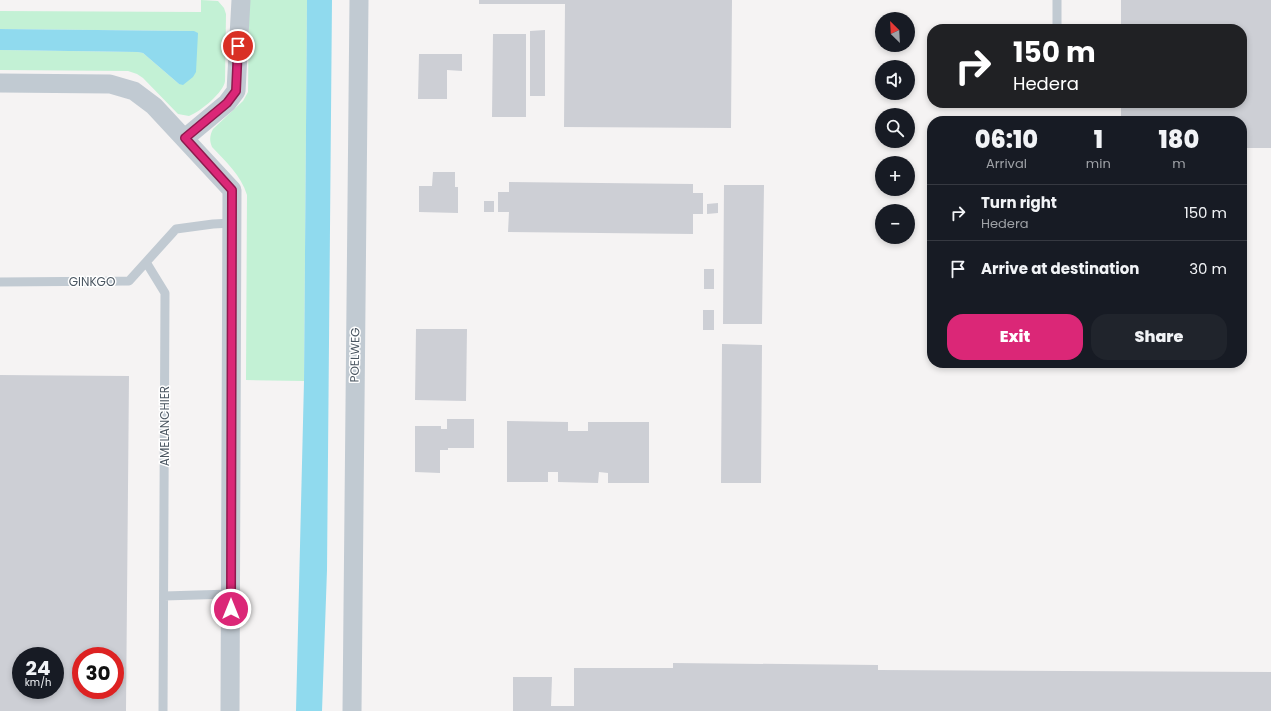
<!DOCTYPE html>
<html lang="en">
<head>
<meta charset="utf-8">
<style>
  body { margin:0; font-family:Poppins,sans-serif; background:#20242c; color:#f1f3f6; height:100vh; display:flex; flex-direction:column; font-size:15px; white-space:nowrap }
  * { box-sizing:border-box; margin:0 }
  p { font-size:13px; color:#9ea1a6 }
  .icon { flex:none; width:22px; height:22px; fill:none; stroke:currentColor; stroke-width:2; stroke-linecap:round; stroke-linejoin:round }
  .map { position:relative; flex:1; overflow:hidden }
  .details { position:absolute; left:927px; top:116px; width:320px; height:252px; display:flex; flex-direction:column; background:#171b24; border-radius:16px; box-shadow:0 2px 6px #0003 }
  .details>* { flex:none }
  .hud { position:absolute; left:927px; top:24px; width:320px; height:84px; border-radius:16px; box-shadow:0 2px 6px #0003; background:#202124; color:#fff; overflow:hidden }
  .needle { width:26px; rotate:336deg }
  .buttons { position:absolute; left:875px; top:12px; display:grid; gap:8px }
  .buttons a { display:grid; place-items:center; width:40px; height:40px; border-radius:50%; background:#171b24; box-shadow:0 2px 6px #0003; font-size:20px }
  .speed { position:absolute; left:12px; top:647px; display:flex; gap:8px; font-size:20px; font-weight:700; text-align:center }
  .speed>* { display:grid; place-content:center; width:52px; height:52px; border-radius:50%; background:#171b24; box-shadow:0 2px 6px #0003; line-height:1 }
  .speed small { font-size:10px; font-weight:400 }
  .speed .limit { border:6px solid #d22; background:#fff; color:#111 }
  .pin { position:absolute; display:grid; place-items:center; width:34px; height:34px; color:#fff; margin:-17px; border:2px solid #fff; border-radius:50%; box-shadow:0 1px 4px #0007 }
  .me { position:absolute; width:44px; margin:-22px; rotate:0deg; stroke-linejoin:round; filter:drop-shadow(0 0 3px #0008) }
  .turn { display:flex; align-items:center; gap:14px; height:84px; padding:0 20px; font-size:18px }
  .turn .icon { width:52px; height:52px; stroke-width:2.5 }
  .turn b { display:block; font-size:28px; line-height:34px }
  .eta { display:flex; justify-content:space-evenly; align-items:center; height:68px; text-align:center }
  .eta b { font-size:24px; font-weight:800; line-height:28px }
  .cta { display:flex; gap:8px; margin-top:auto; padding:8px 20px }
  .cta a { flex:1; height:46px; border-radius:16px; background:#db2777; color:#fff; font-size:16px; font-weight:800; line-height:46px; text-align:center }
  .cta a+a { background:#20242c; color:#f1f3f6 }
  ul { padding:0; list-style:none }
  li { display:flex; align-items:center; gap:12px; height:56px; padding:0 20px; border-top:1px solid #363941 }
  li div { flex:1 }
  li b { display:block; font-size:15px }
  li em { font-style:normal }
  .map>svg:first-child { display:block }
  .green { fill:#c3f1d5 }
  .water { fill:#90daee }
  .building { fill:#cdcfd5; fill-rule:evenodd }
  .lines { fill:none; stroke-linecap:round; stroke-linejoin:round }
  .service { stroke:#c1cad2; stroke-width:9 }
  .minor { stroke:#c1cad2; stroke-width:19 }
  .route-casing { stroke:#8e194d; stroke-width:10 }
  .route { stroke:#db2777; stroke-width:7 }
  .labels { text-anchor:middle; stroke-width:3; stroke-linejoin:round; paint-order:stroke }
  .street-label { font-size:12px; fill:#4a5661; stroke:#fff }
</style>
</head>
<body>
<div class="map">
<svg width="1271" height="711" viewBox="0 0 1271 711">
  <rect width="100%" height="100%" fill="#f5f3f3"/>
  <path class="green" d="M 201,0 L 218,1 L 224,8 L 226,14 L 225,81 C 224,92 200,112 189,116 L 178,114 L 143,78 L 137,74 L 128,71 L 0,70 L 0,50 L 137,52 L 143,53 L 179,84 L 194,31 L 0,29 L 0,11 L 201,12 Z
    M 249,0 L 307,0 L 304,381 L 246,380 L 247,195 C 241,175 226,162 212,147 C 209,140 210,135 213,129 L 243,101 L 248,92 Z"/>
  <path class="water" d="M 307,0 L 332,0 L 327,570 L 322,711 L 296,711 L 304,381 Z
    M 0,29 L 194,31 L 198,33 L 196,72 L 193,77 L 183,85 L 179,84 L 143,53 L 137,52 L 0,50 Z"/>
  <path class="building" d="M 479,0 L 732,0 L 731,128 L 564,127 L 565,4 L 479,4 Z
    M 1121,0 L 1271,0 L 1271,148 L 1242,148 L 1242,121 L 1121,121 L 1121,103 L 1242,103 L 1242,29 L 1121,29 Z
    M 545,30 L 545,96 L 530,96 L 530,31 Z
    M 493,34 L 526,34 L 526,117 L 492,117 Z
    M 419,54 L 462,54 L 462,71 L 447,70 L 447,99 L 418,99 Z
    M 433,172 L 455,172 L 455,187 L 458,187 L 458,213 L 419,212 L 419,186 L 432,186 Z
    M 509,182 L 693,184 L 693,193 L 703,193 L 703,214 L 693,214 L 693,234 L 508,232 L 509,212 L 498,212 L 498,192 L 509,192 Z
    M 724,185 L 764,185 L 762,324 L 723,324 Z
    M 484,201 L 494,201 L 494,212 L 484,212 Z
    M 718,203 L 718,213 L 707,214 L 707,204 Z
    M 704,269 L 714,269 L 714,289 L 704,289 Z
    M 703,310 L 714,310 L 714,330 L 703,330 Z
    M 416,329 L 467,329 L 466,401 L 415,400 Z
    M 722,344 L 762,345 L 761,483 L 721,483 Z
    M 0,375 L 129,376 L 126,711 L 0,711 ZM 21,656 L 55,656 L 55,690 L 21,690 ZM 81,656 L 115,656 L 115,690 L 81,690 Z
    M 447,419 L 474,419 L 474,448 L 448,448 L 448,450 L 440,450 L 440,473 L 415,472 L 415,426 L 441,426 L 441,429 L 447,429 Z
    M 507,421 L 568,422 L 568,431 L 588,431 L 588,422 L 649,422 L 649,483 L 608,483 L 608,473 L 599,472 L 598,483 L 558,482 L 558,472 L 548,472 L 548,482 L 507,482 Z
    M 673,663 L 878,665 L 878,670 L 1271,672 L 1271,711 L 513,711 L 513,677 L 552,677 L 551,706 L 574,706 L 574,668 L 673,668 Z"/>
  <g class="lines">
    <path class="service" d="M 1057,29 L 1057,0
      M 146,262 L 165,293 L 163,711
      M 0,282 L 129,281 L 176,229 L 213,224 L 232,223
      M 164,596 L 231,594"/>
    <path class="minor" d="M 0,83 L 110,84 L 134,91 L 154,106 L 232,190 L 230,711
      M 185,138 L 227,103 L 236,91 L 241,0
      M 352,711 L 359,0"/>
  </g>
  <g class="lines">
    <defs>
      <path id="route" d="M 231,609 L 232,190 L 185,138 L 227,103 L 236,91 L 238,46"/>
    </defs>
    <use href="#route" class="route-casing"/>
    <use href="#route" class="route"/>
  </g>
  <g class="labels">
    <g class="street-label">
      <text x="92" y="286">GINKGO</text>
      <text transform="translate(355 355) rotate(-89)" y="4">POELWEG</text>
      <text transform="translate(165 426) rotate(-90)" y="4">AMELANCHIER</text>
    </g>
  </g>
</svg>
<div class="buttons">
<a><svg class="needle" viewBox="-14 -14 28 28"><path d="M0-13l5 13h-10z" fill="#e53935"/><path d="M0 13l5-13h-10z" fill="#9ea1a6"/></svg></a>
<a><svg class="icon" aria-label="sound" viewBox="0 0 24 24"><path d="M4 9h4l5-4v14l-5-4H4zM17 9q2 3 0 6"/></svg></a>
<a><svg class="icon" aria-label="search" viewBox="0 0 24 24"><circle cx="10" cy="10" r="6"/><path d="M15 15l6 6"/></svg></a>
<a>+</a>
<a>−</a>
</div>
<div class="speed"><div>24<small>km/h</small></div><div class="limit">30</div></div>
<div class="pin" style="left:238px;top:46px;background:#d93025"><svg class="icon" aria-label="arrive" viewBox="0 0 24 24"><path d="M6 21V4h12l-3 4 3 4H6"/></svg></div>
<svg class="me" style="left:231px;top:609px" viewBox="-20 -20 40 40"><circle r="17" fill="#db2777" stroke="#fff" stroke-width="3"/><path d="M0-11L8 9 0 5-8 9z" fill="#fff"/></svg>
<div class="hud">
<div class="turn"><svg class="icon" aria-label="right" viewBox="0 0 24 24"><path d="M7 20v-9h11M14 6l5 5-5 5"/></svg><div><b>150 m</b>Hedera</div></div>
</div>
<section class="details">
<div class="eta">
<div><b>06:10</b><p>Arrival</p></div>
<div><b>1</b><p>min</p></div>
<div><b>180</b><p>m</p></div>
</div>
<ul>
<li><svg class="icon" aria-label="right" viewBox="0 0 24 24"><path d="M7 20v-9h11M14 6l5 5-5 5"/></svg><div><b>Turn right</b><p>Hedera</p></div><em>150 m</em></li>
<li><svg class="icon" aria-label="arrive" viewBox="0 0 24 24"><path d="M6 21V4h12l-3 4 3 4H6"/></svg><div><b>Arrive at destination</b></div><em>30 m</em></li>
</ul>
<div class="cta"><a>Exit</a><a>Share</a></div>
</section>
</div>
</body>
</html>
